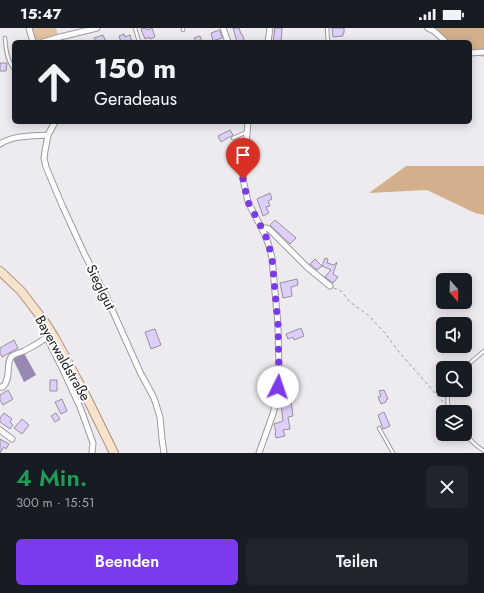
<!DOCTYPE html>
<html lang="de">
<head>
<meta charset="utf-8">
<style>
  body { margin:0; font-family:Jost,sans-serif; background:#20242c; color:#f1f3f6; height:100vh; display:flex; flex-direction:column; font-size:15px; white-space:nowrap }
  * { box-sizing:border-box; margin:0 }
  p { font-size:13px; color:#9ea1a6 }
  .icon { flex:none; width:22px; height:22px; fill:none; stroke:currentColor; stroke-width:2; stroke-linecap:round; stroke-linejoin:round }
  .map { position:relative; height:425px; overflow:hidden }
  .drawer { display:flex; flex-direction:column; background:#171b24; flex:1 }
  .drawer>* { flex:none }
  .banner { position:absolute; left:12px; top:12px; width:460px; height:84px; border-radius:6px; box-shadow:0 2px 10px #0003; background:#171b24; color:#f1f3f6; overflow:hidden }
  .needle { width:26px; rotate:160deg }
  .controls { position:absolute; left:436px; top:245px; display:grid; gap:8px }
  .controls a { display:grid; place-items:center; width:36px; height:36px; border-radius:6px; background:#171b24; box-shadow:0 2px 10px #0003; font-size:20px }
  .pin { position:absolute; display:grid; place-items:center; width:34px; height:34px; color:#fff; margin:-41px -17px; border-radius:50% 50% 50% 0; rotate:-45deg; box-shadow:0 0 4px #0007 }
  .pin .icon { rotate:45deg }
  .me { position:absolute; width:44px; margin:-22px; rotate:4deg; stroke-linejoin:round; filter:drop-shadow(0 0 3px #0008) }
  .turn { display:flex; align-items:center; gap:14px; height:84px; padding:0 16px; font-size:18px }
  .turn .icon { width:52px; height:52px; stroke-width:2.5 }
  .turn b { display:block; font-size:28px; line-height:34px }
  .round { display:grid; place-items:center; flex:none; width:42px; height:42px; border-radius:6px; background:#20242c }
  .overview { display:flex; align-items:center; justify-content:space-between; height:68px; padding:0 16px }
  h1 { font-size:24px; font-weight:600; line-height:30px; color:#1e9e55 }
  .cta { display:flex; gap:8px; margin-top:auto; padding:8px 16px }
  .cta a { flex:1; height:46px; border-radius:6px; background:#7c3aed; color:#fff; font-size:16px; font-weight:600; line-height:46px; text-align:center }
  .cta a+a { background:#20242c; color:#f1f3f6 }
  .status { display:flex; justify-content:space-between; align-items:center; height:28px; padding:0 20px; background:#171b24; direction:ltr }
  .status svg { height:11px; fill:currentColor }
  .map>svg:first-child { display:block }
  .green { fill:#e2c3a3 }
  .forest { fill:#d3b08b }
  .water { fill:#9888b2 }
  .building { fill:#dfcdfb; stroke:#959398 }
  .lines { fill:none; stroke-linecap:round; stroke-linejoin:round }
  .service-casing { stroke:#9d9ba1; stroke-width:4.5 }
  .minor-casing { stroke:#9d9ba1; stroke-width:7 }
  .primary-casing { stroke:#a9927a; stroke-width:10 }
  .path { stroke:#9e9ca0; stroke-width:1; stroke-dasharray:3 3; stroke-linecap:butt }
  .service { stroke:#fff; stroke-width:2.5 }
  .minor { stroke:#fff; stroke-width:5 }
  .primary { stroke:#f8e2cc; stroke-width:8 }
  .route { stroke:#7c3aed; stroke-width:7; stroke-dasharray:0 12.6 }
  .labels { text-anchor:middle; stroke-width:4; stroke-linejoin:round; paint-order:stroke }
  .street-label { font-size:14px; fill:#202022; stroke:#fff }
</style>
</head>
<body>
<div class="status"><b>15:47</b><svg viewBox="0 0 49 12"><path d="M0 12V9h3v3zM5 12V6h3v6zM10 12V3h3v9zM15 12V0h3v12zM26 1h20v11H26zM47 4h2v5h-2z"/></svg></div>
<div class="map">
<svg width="484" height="425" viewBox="0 0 484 425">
  <rect width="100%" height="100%" fill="#edeaf0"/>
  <path class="green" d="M 32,0 L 56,0 L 58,7 L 37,13 L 35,11 Z"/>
  <path class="forest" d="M 425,0 L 484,0 L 484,29 L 474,27 L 470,24 L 470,14 L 452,14 L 432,2 Z
    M 406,138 L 484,138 L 484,187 L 475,185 L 427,162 L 369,165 Z"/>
  <path class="water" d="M 24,325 L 36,347 L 24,354 L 13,331 Z"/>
  <path class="building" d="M 145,0 L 146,0 L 147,2 L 152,0 L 155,9 L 150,11 L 149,9 L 145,11 L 141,1 Z
    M 233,0 L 239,0 L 241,6 L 242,6 L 245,14 L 237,14 Z
    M 275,0 L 282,0 L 281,14 L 273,14 Z
    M 332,0 L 344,0 L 344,5 L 343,5 L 343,8 L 333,9 Z
    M 220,2 L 222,10 L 213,13 L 211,5 Z
    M 124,6 L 125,9 L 130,7 L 132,14 L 121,14 L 119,8 Z
    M 103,7 L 106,14 L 96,14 L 94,10 Z
    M 200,8 L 202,14 L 196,14 L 194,10 Z
    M 0,35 L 7,35 L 6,43 L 0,43 Z
    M 230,102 L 233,107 L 221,114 L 218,108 Z
    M 270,165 L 272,171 L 268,173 L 270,178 L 266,179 L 269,185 L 263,188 L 257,171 Z
    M 275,192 L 296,210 L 290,216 L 270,197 Z
    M 325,230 L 328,231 L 327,235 L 334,237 L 337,234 L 333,246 L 338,249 L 333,255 L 325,249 L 331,242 L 322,238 Z
    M 315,231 L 322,238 L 317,242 L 310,236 Z
    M 297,251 L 298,257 L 291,259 L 292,268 L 283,270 L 280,255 Z
    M 301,300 L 304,308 L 294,312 L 293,309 L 288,311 L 286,306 Z
    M 155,301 L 161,317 L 151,321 L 145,304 Z
    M 14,312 L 18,320 L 2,329 L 0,325 L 0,320 Z
    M 50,352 L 57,352 L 57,363 L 50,363 Z
    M 8,362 L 13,371 L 3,377 L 0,372 L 0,367 Z
    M 384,362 L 388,371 L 386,372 L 386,374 L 381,376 L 378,369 L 381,368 L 379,363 Z
    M 62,371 L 67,383 L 61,386 L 55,374 Z
    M 291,373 L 293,388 L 288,389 L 290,401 L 283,402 L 285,408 L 276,410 L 275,405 L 276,404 L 274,396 L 283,393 L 281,375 Z
    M 384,384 L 390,398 L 383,401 L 378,387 Z
    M 4,385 L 12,391 L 10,394 L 13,397 L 10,401 L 0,394 L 0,390 Z
    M 56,385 L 60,391 L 55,394 L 51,388 Z
    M 22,391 L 29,397 L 22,406 L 14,400 Z
    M 0,411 L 9,416 L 6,421 L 4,419 L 0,425 Z"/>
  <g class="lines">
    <defs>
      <path id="service" d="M 135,0 L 139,14
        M 183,0 L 183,2
        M 327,0 L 328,14
        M 5,10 C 6,22 7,32 14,41
        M 233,110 L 247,104
        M 464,340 L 484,323
        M 449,362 C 447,369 447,377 450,384
        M 379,400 L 393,425
        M 464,406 L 477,418 L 484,423"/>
      <path id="minor" d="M 29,0 L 33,14
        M 223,0 L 228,14
        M 428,0 L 434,3 L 446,14
        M 43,14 L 60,9 L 97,0
        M 268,14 L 270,0
        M 470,25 L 484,24
        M 55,94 L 48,107 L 45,123 L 44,130 L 46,139 L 62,177 L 84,225 L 106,268 L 140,344 L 154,370 L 160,389 L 162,411 L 164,425
        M 248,94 L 243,151 L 248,174 L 265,207 L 269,218 L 272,230 L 278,297 L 279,344 L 276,373 L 273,386 L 259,425
        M 0,116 C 14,107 32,108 48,107
        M 262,200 L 265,200 L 269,201 L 307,239 L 330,258
        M 0,359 L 3,359 C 12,349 5,335 12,328 C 15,326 21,324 24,323 C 31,319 38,316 44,311 L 48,312 L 63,342 L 80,379 L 93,415 L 92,425
        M 0,402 L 12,411"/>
      <path id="primary" d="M 0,243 L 21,263 L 47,297 L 55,310 L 85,366 L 114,425"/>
    </defs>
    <use href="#service" class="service-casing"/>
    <use href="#minor" class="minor-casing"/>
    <use href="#primary" class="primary-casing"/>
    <path class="path" d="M 334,260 L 341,263 L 350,274 L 368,287 L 385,305 L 399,324 L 444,375"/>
    <use href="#service" class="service"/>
    <use href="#minor" class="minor"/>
    <use href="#primary" class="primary"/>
  </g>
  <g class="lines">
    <path class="route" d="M 243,151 L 248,174 L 265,206 L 269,218 L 272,230 L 278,297 L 279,344 L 278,359"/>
  </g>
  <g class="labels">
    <g class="street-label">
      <text transform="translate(101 259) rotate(64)" y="5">Sieglgut</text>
      <text transform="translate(63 330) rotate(60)" y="5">Bayerwaldstraße</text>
    </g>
  </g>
</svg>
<div class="controls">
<a><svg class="needle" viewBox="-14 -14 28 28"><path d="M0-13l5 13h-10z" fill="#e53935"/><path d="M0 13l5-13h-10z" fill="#9ea1a6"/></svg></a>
<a><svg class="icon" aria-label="sound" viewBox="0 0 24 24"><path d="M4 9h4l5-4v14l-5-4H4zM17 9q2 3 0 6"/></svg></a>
<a><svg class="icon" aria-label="search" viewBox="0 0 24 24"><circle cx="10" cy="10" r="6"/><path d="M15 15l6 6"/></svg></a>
<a><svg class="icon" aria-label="layers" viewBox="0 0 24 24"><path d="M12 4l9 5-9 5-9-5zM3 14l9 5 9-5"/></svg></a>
</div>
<div class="pin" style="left:243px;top:151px;background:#d93025"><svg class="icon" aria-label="arrive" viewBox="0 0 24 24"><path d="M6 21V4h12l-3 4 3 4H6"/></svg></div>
<svg class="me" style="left:278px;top:359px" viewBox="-20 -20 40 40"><circle r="19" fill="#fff"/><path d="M0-13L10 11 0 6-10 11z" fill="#7c3aed"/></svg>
<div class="banner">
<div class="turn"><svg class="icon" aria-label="ahead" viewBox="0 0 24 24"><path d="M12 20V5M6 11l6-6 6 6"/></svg><div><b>150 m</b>Geradeaus</div></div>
</div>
</div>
<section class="drawer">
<div class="overview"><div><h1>4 Min.</h1><p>300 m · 15:51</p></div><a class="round"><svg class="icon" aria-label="close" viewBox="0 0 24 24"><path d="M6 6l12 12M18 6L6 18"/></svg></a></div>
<div class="cta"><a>Beenden</a><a>Teilen</a></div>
</section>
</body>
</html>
